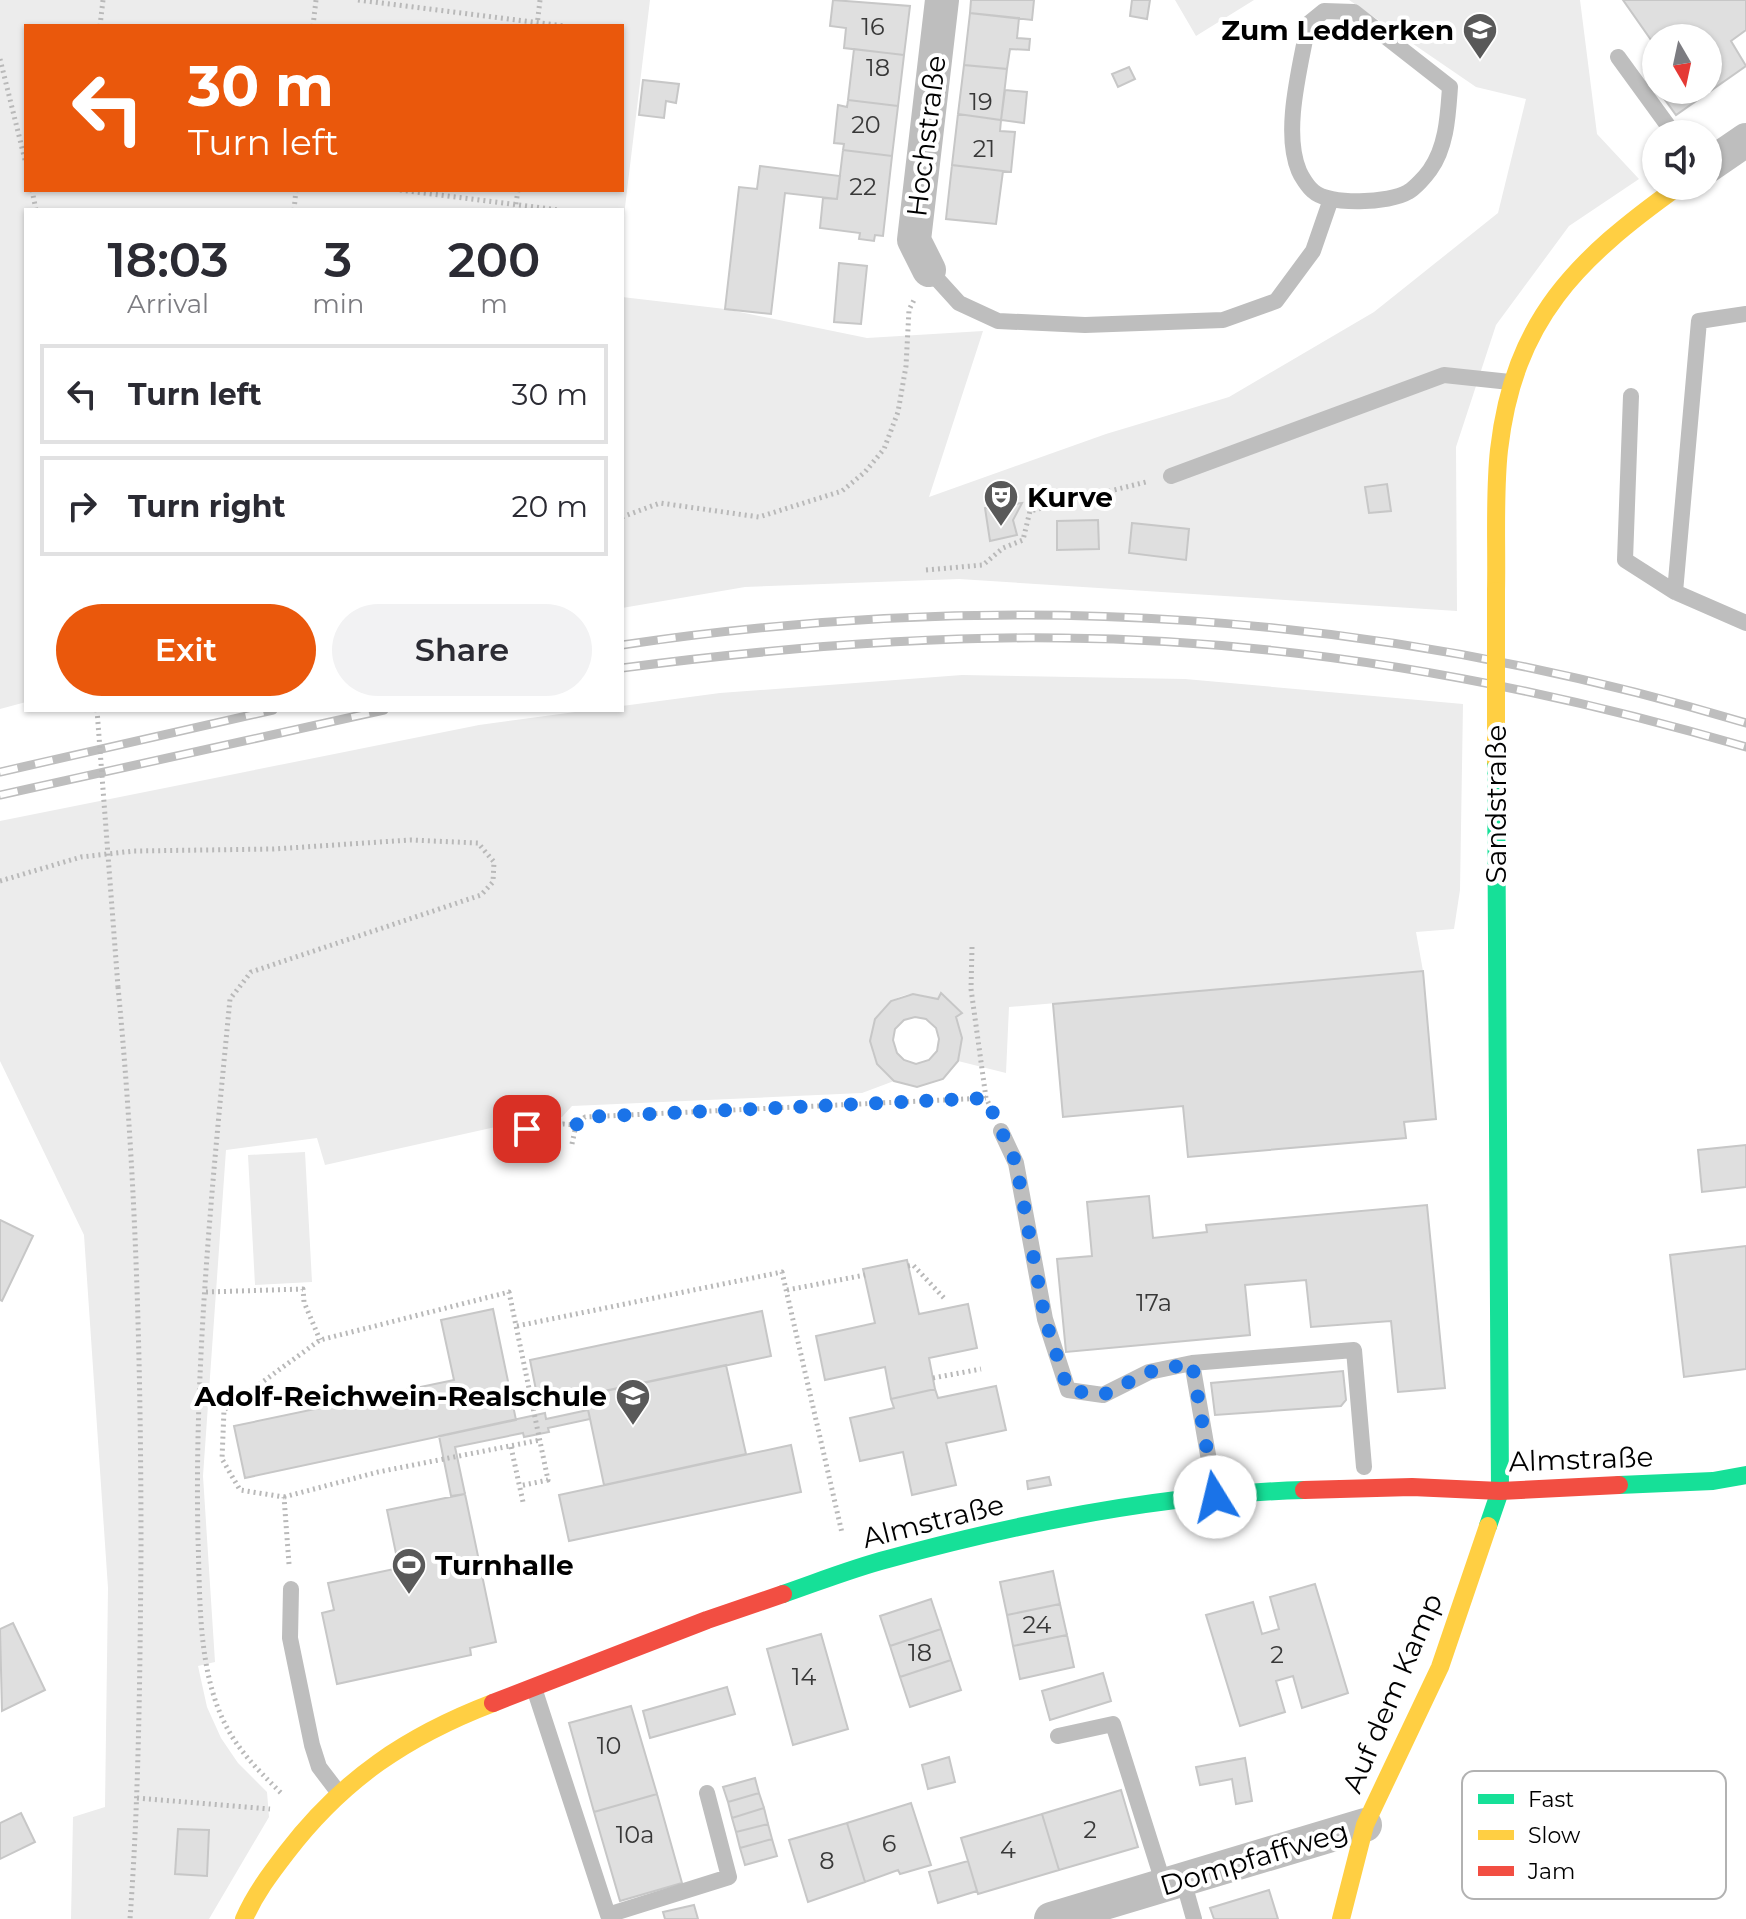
<!DOCTYPE html>
<html lang="en">
<head>
<meta charset="utf-8">
<style>
  body { margin:0; font-family:Montserrat,sans-serif; background:#f2f2f3; color:#2b2b33; height:100vh; display:flex; flex-direction:column; font-size:30px; white-space:nowrap }
  * { box-sizing:border-box; margin:0 }
  p { font-size:26px; color:#7c7c81 }
  .icon { flex:none; width:44px; height:44px; fill:none; stroke:currentColor; stroke-width:2; stroke-linecap:round; stroke-linejoin:round }
  .map { position:relative; flex:1; overflow:hidden }
  .drawer { position:absolute; left:24px; top:208px; width:600px; height:504px; display:flex; flex-direction:column; background:#fff; border-radius:0px; box-shadow:0 2px 6px #0004 }
  .drawer>* { flex:none }
  .hud { position:absolute; left:24px; top:24px; width:600px; height:168px; border-radius:0px; box-shadow:0 2px 6px #0004; background:#ea580c; color:#fff; overflow:hidden }
  .needle { width:52px; rotate:171deg }
  .tools { position:absolute; left:1642px; top:24px; display:grid; gap:16px }
  .tools a { display:grid; place-items:center; width:80px; height:80px; border-radius:50%; background:#fff; box-shadow:0 2px 6px #0004; font-size:40px }
  .pin { position:absolute; display:grid; place-items:center; width:68px; height:68px; color:#fff; margin:-34px; border-radius:16px; box-shadow:0 4px 12px #0006 }
  .me { position:absolute; width:88px; margin:-44px; rotate:351deg; stroke-linejoin:round; filter:drop-shadow(0 0 6px #0008) }
  .turn { display:flex; align-items:center; gap:28px; height:168px; padding:0 32px; font-size:36px }
  .turn .icon { width:104px; height:104px; stroke-width:2.5 }
  .turn b { display:block; font-size:56px; line-height:68px }
  .eta { display:flex; justify-content:space-evenly; align-items:center; height:136px; text-align:center }
  .eta b { font-size:48px; font-weight:600; line-height:56px }
  .button { display:flex; gap:16px; margin-top:auto; padding:16px 32px }
  .button a { flex:1; height:92px; border-radius:48px; background:#ea580c; color:#fff; font-size:32px; font-weight:600; line-height:92px; text-align:center }
  .button a+a { background:#f2f2f3; color:#2b2b33 }
  ul { padding:0; list-style:none }
  li { display:flex; align-items:center; gap:24px; height:100px; margin:0 16px 12px; padding:0 16px; border:4px solid #e1e1e2; border-radius:0px }
  li div { flex:1 }
  li b { display:block; font-size:30px }
  li em { font-style:normal }
  .map>svg:first-child { display:block }
  .green { fill:#ececec; fill-rule:evenodd }
  .building { fill:#dfdfdf; stroke:#c7c7c7; stroke-width:2; fill-rule:evenodd }
  .lines { fill:none; stroke-linecap:round; stroke-linejoin:round }
  .path { stroke:#b9b9b9; stroke-width:5; stroke-dasharray:2 4; stroke-linecap:butt }
  .lane { stroke:#bebebe; stroke-width:16 }
  .street { stroke:#bebebe; stroke-width:34 }
  .fast { stroke:#16e098; stroke-width:18 }
  .slow { stroke:#ffcf43; stroke-width:18 }
  .jam { stroke:#f24e42; stroke-width:18 }
  .rail-casing { stroke:#bebebe; stroke-width:9 }
  .rail { stroke:#fff; stroke-width:6; stroke-dasharray:18; stroke-linecap:butt }
  .path-bridge { stroke:#b9b9b9; stroke-width:5; stroke-dasharray:2 4; stroke-linecap:butt }
  .slow-bridge { stroke:#ffcf43; stroke-width:18 }
  .route { stroke:#1a73e8; stroke-width:14; stroke-dasharray:0 25.2 }
  .labels { text-anchor:middle; stroke-width:8; stroke-linejoin:round; paint-order:stroke }
  .number-label { font-size:24px; fill:#383838 }
  .poi-label { font-size:28px; font-weight:bold; fill:#000; stroke:#fff; text-anchor:end }
  .street-label { font-size:28px; fill:#000; stroke:#fff }
  .key { fill:#fff; stroke:#b2b2b2; stroke-width:2 }
  .key-label { font-size:22px; fill:#000 }
</style>
</head>
<body>
<div class="map">
<svg width="1746" height="1919" viewBox="0 0 1746 1919">
  <rect width="100%" height="100%" fill="#fff"/>
  <path class="green" d="M 0,0 L 650,0 L 622,232 L 622,210 L 26,210 L 26,702 L 0,709 ZM 622,26 L 622,190 L 26,190 L 26,26 Z
    M 1175,0 L 1254,0 L 1196,36 Z
    M 1349,0 L 1580,0 L 1597,134 L 1639,179 L 1569,226 L 1496,325 L 1456,447 L 1457,611 L 959,579 L 745,587 L 622,608 L 622,297 L 725,309 L 867,338 L 983,331 L 929,497 L 1106,434 L 1229,397 L 1374,312 L 1498,213 L 1526,99 L 1476,87 Z
    M 962,675 L 1185,679 L 1463,704 L 1460,890 L 1454,929 L 1416,932 L 1423,971 L 1009,1007 L 1006,1073 L 958,1061 L 962,1038 L 956,1017 L 962,1012 L 942,994 L 938,999 C 931,998 921,994 914,994 C 880,995 861,1035 877,1063 C 880,1070 889,1076 894,1081 L 862,1093 L 572,1106 L 562,1117 L 531,1119 L 325,1165 L 317,1138 L 226,1150 L 203,1476 L 215,1662 L 198,1666 L 207,1707 L 221,1738 L 238,1763 L 267,1792 L 269,1817 L 209,1919 L 71,1919 L 73,1817 L 105,1807 L 108,1588 L 84,1235 L 0,1061 L 0,821 L 479,725 L 590,710 L 622,710 L 622,706 L 720,693 Z
    M 305,1152 L 312,1282 L 255,1285 L 248,1155 Z"/>
  <path class="building" d="M 833,0 L 910,6 L 904,55 L 844,48 L 846,28 L 830,26 Z
    M 971,0 L 1034,0 L 1032,20 L 970,13 Z
    M 1132,0 L 1150,0 L 1147,19 L 1130,16 Z
    M 1623,0 L 1746,0 L 1746,30 L 1731,41 L 1746,66 L 1676,115 L 1658,90 L 1708,90 L 1708,38 L 1656,38 L 1656,47 Z
    M 970,13 L 1019,18 L 1017,38 L 1030,39 L 1029,50 L 1010,49 L 1007,69 L 964,65 Z
    M 854,49 L 904,55 L 898,106 L 848,100 Z
    M 1656,57 L 1656,87 L 1644,70 L 1655,62 L 1653,59 Z
    M 964,65 L 1007,69 L 1001,120 L 958,114 Z
    M 1129,67 L 1135,79 L 1118,87 L 1112,74 Z
    M 643,80 L 679,84 L 676,103 L 666,101 L 664,118 L 639,115 Z
    M 1005,90 L 1027,92 L 1024,123 L 1001,120 Z
    M 848,100 L 898,106 L 892,156 L 843,150 L 844,144 L 834,143 L 838,105 L 847,107 Z
    M 958,114 L 1001,120 L 1000,131 L 1015,132 L 1011,172 L 952,165 Z
    M 843,150 L 892,156 L 883,236 L 875,235 L 874,241 L 859,239 L 860,233 L 820,228 L 823,198 L 837,199 Z
    M 952,165 L 1003,171 L 996,224 L 946,219 Z
    M 760,166 L 840,176 L 837,199 L 785,193 L 771,314 L 725,309 L 739,187 L 757,189 Z
    M 839,263 L 867,266 L 861,324 L 834,322 Z
    M 1387,484 L 1391,511 L 1369,513 L 1365,487 Z
    M 1022,503 L 1013,520 L 1017,535 L 990,541 L 985,508 Z
    M 1098,520 L 1099,549 L 1057,550 L 1057,521 Z
    M 1132,523 L 1189,529 L 1186,560 L 1129,553 Z
    M 1423,971 L 1436,1119 L 1404,1122 L 1406,1138 L 1188,1157 L 1183,1106 L 1063,1117 L 1053,1004 Z
    M 941,993 L 962,1013 L 956,1017 L 962,1038 L 958,1061 L 943,1079 L 917,1087 L 894,1081 L 877,1064 L 870,1041 L 875,1019 L 891,1001 L 913,994 L 938,999 ZM 915,1017 L 926,1019 L 936,1028 L 939,1039 L 937,1051 L 929,1060 L 916,1064 L 904,1060 L 897,1053 L 893,1040 L 895,1029 L 904,1020 Z
    M 1746,1145 L 1746,1187 L 1702,1192 L 1698,1150 Z
    M 1149,1196 L 1153,1238 L 1207,1232 L 1206,1225 L 1427,1205 L 1445,1388 L 1398,1392 L 1391,1321 L 1311,1327 L 1306,1280 L 1245,1285 L 1250,1335 L 1066,1352 L 1057,1259 L 1092,1256 L 1087,1202 Z
    M 0,1220 L 33,1236 L 2,1301 L 0,1300 Z
    M 1746,1246 L 1746,1369 L 1684,1377 L 1670,1255 Z
    M 907,1260 L 919,1314 L 968,1304 L 977,1348 L 929,1358 L 935,1389 L 891,1399 L 885,1367 L 825,1380 L 816,1336 L 875,1323 L 863,1269 Z
    M 493,1309 L 516,1420 L 245,1478 L 234,1426 L 454,1380 L 441,1320 Z
    M 762,1311 L 771,1356 L 539,1405 L 530,1360 Z
    M 726,1365 L 746,1454 L 604,1485 L 585,1395 Z
    M 1343,1371 L 1346,1400 L 1341,1406 L 1215,1415 L 1211,1383 Z
    M 996,1386 L 1006,1430 L 946,1443 L 956,1485 L 912,1495 L 903,1452 L 860,1461 L 850,1418 L 894,1408 L 891,1399 L 935,1389 L 938,1398 Z
    M 588,1410 L 590,1419 L 548,1428 L 549,1432 L 524,1437 L 523,1433 L 455,1447 L 465,1494 L 451,1496 L 439,1436 L 545,1413 L 546,1419 Z
    M 791,1445 L 801,1492 L 569,1541 L 559,1495 Z
    M 1049,1477 L 1051,1485 L 1028,1489 L 1027,1481 Z
    M 465,1494 L 496,1642 L 470,1648 L 471,1655 L 337,1684 L 322,1613 L 334,1610 L 328,1583 L 399,1568 L 387,1510 Z
    M 1053,1571 L 1060,1604 L 1007,1615 L 1000,1582 Z
    M 1315,1584 L 1348,1693 L 1302,1708 L 1293,1676 L 1276,1681 L 1285,1712 L 1240,1726 L 1206,1615 L 1253,1602 L 1262,1634 L 1279,1629 L 1270,1597 Z
    M 931,1599 L 941,1629 L 890,1646 L 880,1616 Z
    M 1060,1604 L 1067,1635 L 1013,1646 L 1007,1615 Z
    M 13,1623 L 45,1690 L 2,1711 L 0,1629 Z
    M 941,1629 L 951,1660 L 900,1677 L 890,1646 Z
    M 821,1634 L 848,1729 L 793,1745 L 767,1649 Z
    M 1067,1635 L 1074,1667 L 1020,1679 L 1013,1646 Z
    M 951,1660 L 961,1690 L 910,1707 L 900,1677 Z
    M 1103,1673 L 1111,1701 L 1050,1720 L 1042,1691 Z
    M 727,1687 L 735,1714 L 650,1738 L 643,1711 Z
    M 631,1706 L 657,1794 L 594,1812 L 569,1723 Z
    M 949,1757 L 955,1782 L 928,1789 L 922,1765 Z
    M 1245,1758 L 1252,1801 L 1236,1804 L 1232,1779 L 1200,1785 L 1196,1767 Z
    M 755,1778 L 759,1793 L 728,1802 L 723,1787 Z
    M 1121,1790 L 1138,1847 L 1059,1870 L 1042,1814 Z
    M 759,1793 L 764,1808 L 732,1818 L 728,1802 Z
    M 657,1794 L 682,1883 L 620,1901 L 594,1812 Z
    M 911,1803 L 931,1865 L 900,1874 L 898,1870 L 865,1882 L 847,1823 Z
    M 764,1808 L 768,1824 L 736,1832 L 732,1818 Z
    M 21,1813 L 35,1842 L 0,1859 L 0,1823 Z
    M 1042,1814 L 1059,1870 L 978,1894 L 961,1838 Z
    M 847,1823 L 865,1882 L 808,1902 L 789,1840 Z
    M 768,1824 L 772,1839 L 740,1848 L 736,1832 Z
    M 178,1829 L 209,1830 L 207,1876 L 175,1874 Z
    M 772,1839 L 777,1856 L 745,1865 L 740,1848 Z
    M 968,1861 L 977,1891 L 938,1903 L 929,1872 Z
    M 1269,1890 L 1278,1919 L 1214,1919 L 1210,1908 Z
    M 694,1905 L 698,1919 L 665,1919 L 663,1912 Z"/>
  <g class="lines">
    <path class="path" d="M 358,0 L 564,26
      M 100,26 L 103,0
      M 313,26 L 316,0
      M 537,26 L 540,0
      M 0,59 L 26,164
      M 32,190 L 36,210
      M 400,190 L 558,210
      M 294,210 L 296,190
      M 515,210 L 518,190
      M 622,517 L 660,503 L 759,517 L 842,491 L 865,472 L 884,449 L 898,412 L 906,366 L 909,310 L 915,298
      M 926,570 L 983,565 L 1003,548 L 1023,540 L 1030,511 L 1146,482
      M 0,881 L 81,857 L 134,851 L 274,849 L 410,840 L 478,843 L 494,862 L 493,882 L 481,895 L 251,972 L 230,999 C 213,1176 194,1361 198,1539 C 200,1595 198,1660 220,1713 C 234,1747 257,1769 282,1794
      M 972,947 L 971,989 L 986,1098 L 991,1108
      M 118,987 C 136,1174 141,1361 141,1550 C 140,1673 139,1796 130,1919
      M 527,1129 L 563,1124 L 576,1125
      M 572,1144 L 576,1125 L 585,1117 L 986,1098
      M 908,1266 L 913,1265 L 944,1298
      M 787,1290 L 865,1275
      M 206,1292 L 303,1289 L 304,1302 L 320,1340
      M 517,1326 L 782,1272 L 842,1533
      M 933,1378 L 981,1369
      M 511,1447 L 523,1502
      M 284,1497 L 378,1472 L 540,1440
      M 289,1564 L 284,1497 L 240,1490 L 222,1459 L 224,1410 L 320,1340 L 509,1292 L 548,1480 L 519,1486
      M 137,1798 L 270,1809"/>
    <path class="lane" d="M 1324,11 L 1354,12 L 1450,87 C 1448,114 1447,146 1430,170 C 1425,177 1415,188 1408,192 C 1390,203 1329,206 1313,191 C 1308,187 1301,176 1299,171 C 1282,131 1301,65 1308,24 Z
      M 1618,57 L 1674,134
      M 929,270 L 959,303 L 998,321 L 1085,325 L 1223,320 L 1276,301 L 1313,251 L 1331,199
      M 1746,314 L 1699,321 L 1675,592 L 1746,623
      M 1631,396 L 1625,560 L 1675,592
      M 1171,476 L 1444,375 L 1510,382
      M 1001,1131 L 1016,1163 L 1045,1319 L 1068,1390 L 1103,1395 L 1149,1372 L 1192,1363 L 1215,1495
      M 1192,1363 L 1354,1350 L 1364,1467
      M 291,1589 L 290,1638 L 312,1745 L 319,1767 L 338,1792
      M 534,1688 L 608,1915 L 614,1919
      M 1058,1736 L 1113,1724 L 1164,1885
      M 1183,1880 L 1194,1919
      M 608,1915 L 729,1877 L 707,1793"/>
    <path class="street" d="M 1708,166 L 1746,140
      M 929,270 L 914,240 L 942,0
      M 1051,1919 L 1365,1825"/>
    <path class="fast" d="M 1619,1485 L 1713,1481 L 1746,1475
      M 1488,1526 L 1500,1491 L 1496,761
      M 783,1594 C 818,1582 853,1568 888,1559 C 1023,1522 1164,1494 1304,1490"/>
    <path class="slow" d="M 1496,591 C 1497,544 1494,496 1499,450 C 1514,319 1577,259 1679,186
      M 244,1919 C 255,1894 270,1874 287,1852 C 343,1779 407,1736 493,1703
      M 1341,1919 L 1365,1825 L 1440,1667 L 1488,1526"/>
    <path class="jam" d="M 1304,1490 L 1412,1487 L 1500,1491 L 1619,1485
      M 493,1703 L 707,1620 L 783,1594"/>
    <defs>
      <path id="rail" d="M 622,645 C 1006,588 1374,611 1746,723
        M 622,668 C 768,649 914,636 1062,638 C 1293,640 1524,682 1746,747
        M 0,772 L 273,710
        M 0,795 L 384,710"/>
    </defs>
    <use href="#rail" class="rail-casing"/>
    <use href="#rail" class="rail"/>
    <path class="path-bridge" d="M 97,710 L 118,987"/>
    <path class="slow-bridge" d="M 1496,591 L 1496,761"/>
  </g>
  <g class="lines">
    <path class="route" d="M 527,1129 L 563,1124 L 576,1125 L 585,1117 L 986,1098 L 1016,1163 L 1045,1319 L 1068,1390 L 1103,1395 L 1149,1372 L 1192,1363 L 1215,1497"/>
  </g>
  <defs>
    <symbol id="school-pin" viewBox="-11 -11 22 30"><path d="M0 17L-7.5 6A9.5 9.5 0 1 1 7.5 6Z" fill="#595959" stroke="#fff"/><path d="M0-5L7-2L0 1L-7-2ZM-4 1L0 2.5L4 1V4Q0 6-4 4Z" fill="#fff"/></symbol>
    <symbol id="theatre-pin" viewBox="-11 -11 22 30"><path d="M0 17L-7.5 6A9.5 9.5 0 1 1 7.5 6Z" fill="#595959" stroke="#fff"/><path d="M-5-5.5Q0-4 5-5.5V0Q5 5 0 6Q-5 5-5 0ZM-3.3-2.5H-1v1.5H-3.3ZM1-2.5H3.3v1.5H1ZM-2.8 1Q0 5.5 2.8 1Z" fill="#fff"/></symbol>
    <symbol id="stadium-pin" viewBox="-11 -11 22 30"><path d="M0 17L-7.5 6A9.5 9.5 0 1 1 7.5 6Z" fill="#595959" stroke="#fff"/><path d="M0-5a6.5 5 0 1 0 0 10a6.5 5 0 1 0 0-10ZM-3.5-1.8h7v3.6h-7Z" fill="#fff"/></symbol>
  </defs>
  <g fill-rule="evenodd">
    <use href="#school-pin" x="1460" y="10" width="40" height="54"/>
    <use href="#theatre-pin" x="981" y="477" width="40" height="54"/>
    <use href="#school-pin" x="613" y="1376" width="40" height="54"/>
    <use href="#stadium-pin" x="389" y="1545" width="40" height="54"/>
  </g>
  <g class="labels">
    <g class="number-label">
      <text x="873" y="35">16</text>
      <text x="878" y="76">18</text>
      <text x="981" y="110">19</text>
      <text x="866" y="133">20</text>
      <text x="984" y="157">21</text>
      <text x="863" y="195">22</text>
      <text x="1154" y="1311">17a</text>
      <text x="1037" y="1633">24</text>
      <text x="920" y="1661">18</text>
      <text x="1277" y="1663">2</text>
      <text x="804" y="1685">14</text>
      <text x="609" y="1754">10</text>
      <text x="1090" y="1838">2</text>
      <text x="635" y="1843">10a</text>
      <text x="889" y="1852">6</text>
      <text x="1008" y="1858">4</text>
      <text x="827" y="1869">8</text>
    </g>
    <g class="poi-label">
      <text x="1454" y="40">Zum Ledderken</text>
      <text x="1027" y="507" text-anchor="start">Kurve</text>
      <text x="607" y="1406">Adolf-Reichwein-Realschule</text>
      <text x="435" y="1575" text-anchor="start">Turnhalle</text>
    </g>
    <g class="street-label">
      <text transform="translate(926 136) rotate(-83)" y="10">Hochstraße</text>
      <text transform="translate(1496 804) rotate(-90)" y="10">Sandstraße</text>
      <text transform="translate(1581 1459) rotate(-2)" y="10">Almstraße</text>
      <text transform="translate(933 1521) rotate(-14)" y="10">Almstraße</text>
      <text transform="translate(1392 1693) rotate(-67)" y="10">Auf dem Kamp</text>
      <text transform="translate(1254 1858) rotate(-17)" y="10">Dompfaffweg</text>
    </g>
  </g>
  <rect x="1462" y="1771" width="264" height="128" rx="12" class="key"/>
  <rect x="1478" y="1794" width="36" height="10" fill="#16e098"/>
  <rect x="1478" y="1830" width="36" height="10" fill="#ffcf43"/>
  <rect x="1478" y="1866" width="36" height="10" fill="#f24e42"/>
  <g class="key-label">
    <text x="1528" y="1807">Fast</text>
    <text x="1528" y="1843">Slow</text>
    <text x="1528" y="1879">Jam</text>
  </g>
</svg>
<div class="tools">
<a><svg class="needle" viewBox="-14 -14 28 28"><path d="M0-13l5 13h-10z" fill="#e53935"/><path d="M0 13l5-13h-10z" fill="#7c7c81"/></svg></a>
<a><svg class="icon" aria-label="sound" viewBox="0 0 24 24"><path d="M4 9h4l5-4v14l-5-4H4zM17 9q2 3 0 6"/></svg></a>
</div>
<div class="pin" style="left:527px;top:1129px;background:#d93025"><svg class="icon" aria-label="arrive" viewBox="0 0 24 24"><path d="M6 21V4h12l-3 4 3 4H6"/></svg></div>
<svg class="me" style="left:1215px;top:1497px" viewBox="-20 -20 40 40"><circle r="19" fill="#fff"/><path d="M0-13L10 11 0 6-10 11z" fill="#1a73e8"/></svg>
<div class="hud">
<div class="turn"><svg class="icon" aria-label="left" viewBox="0 0 24 24"><path d="M17 20v-9H6M10 6l-5 5 5 5"/></svg><div><b>30 m</b>Turn left</div></div>
</div>
<section class="drawer">
<div class="eta">
<div><b>18:03</b><p>Arrival</p></div>
<div><b>3</b><p>min</p></div>
<div><b>200</b><p>m</p></div>
</div>
<ul>
<li><svg class="icon" aria-label="left" viewBox="0 0 24 24"><path d="M17 20v-9H6M10 6l-5 5 5 5"/></svg><div><b>Turn left</b></div><em>30 m</em></li>
<li><svg class="icon" aria-label="right" viewBox="0 0 24 24"><path d="M7 20v-9h11M14 6l5 5-5 5"/></svg><div><b>Turn right</b></div><em>20 m</em></li>
</ul>
<div class="button"><a>Exit</a><a>Share</a></div>
</section>
</div>
</body>
</html>
